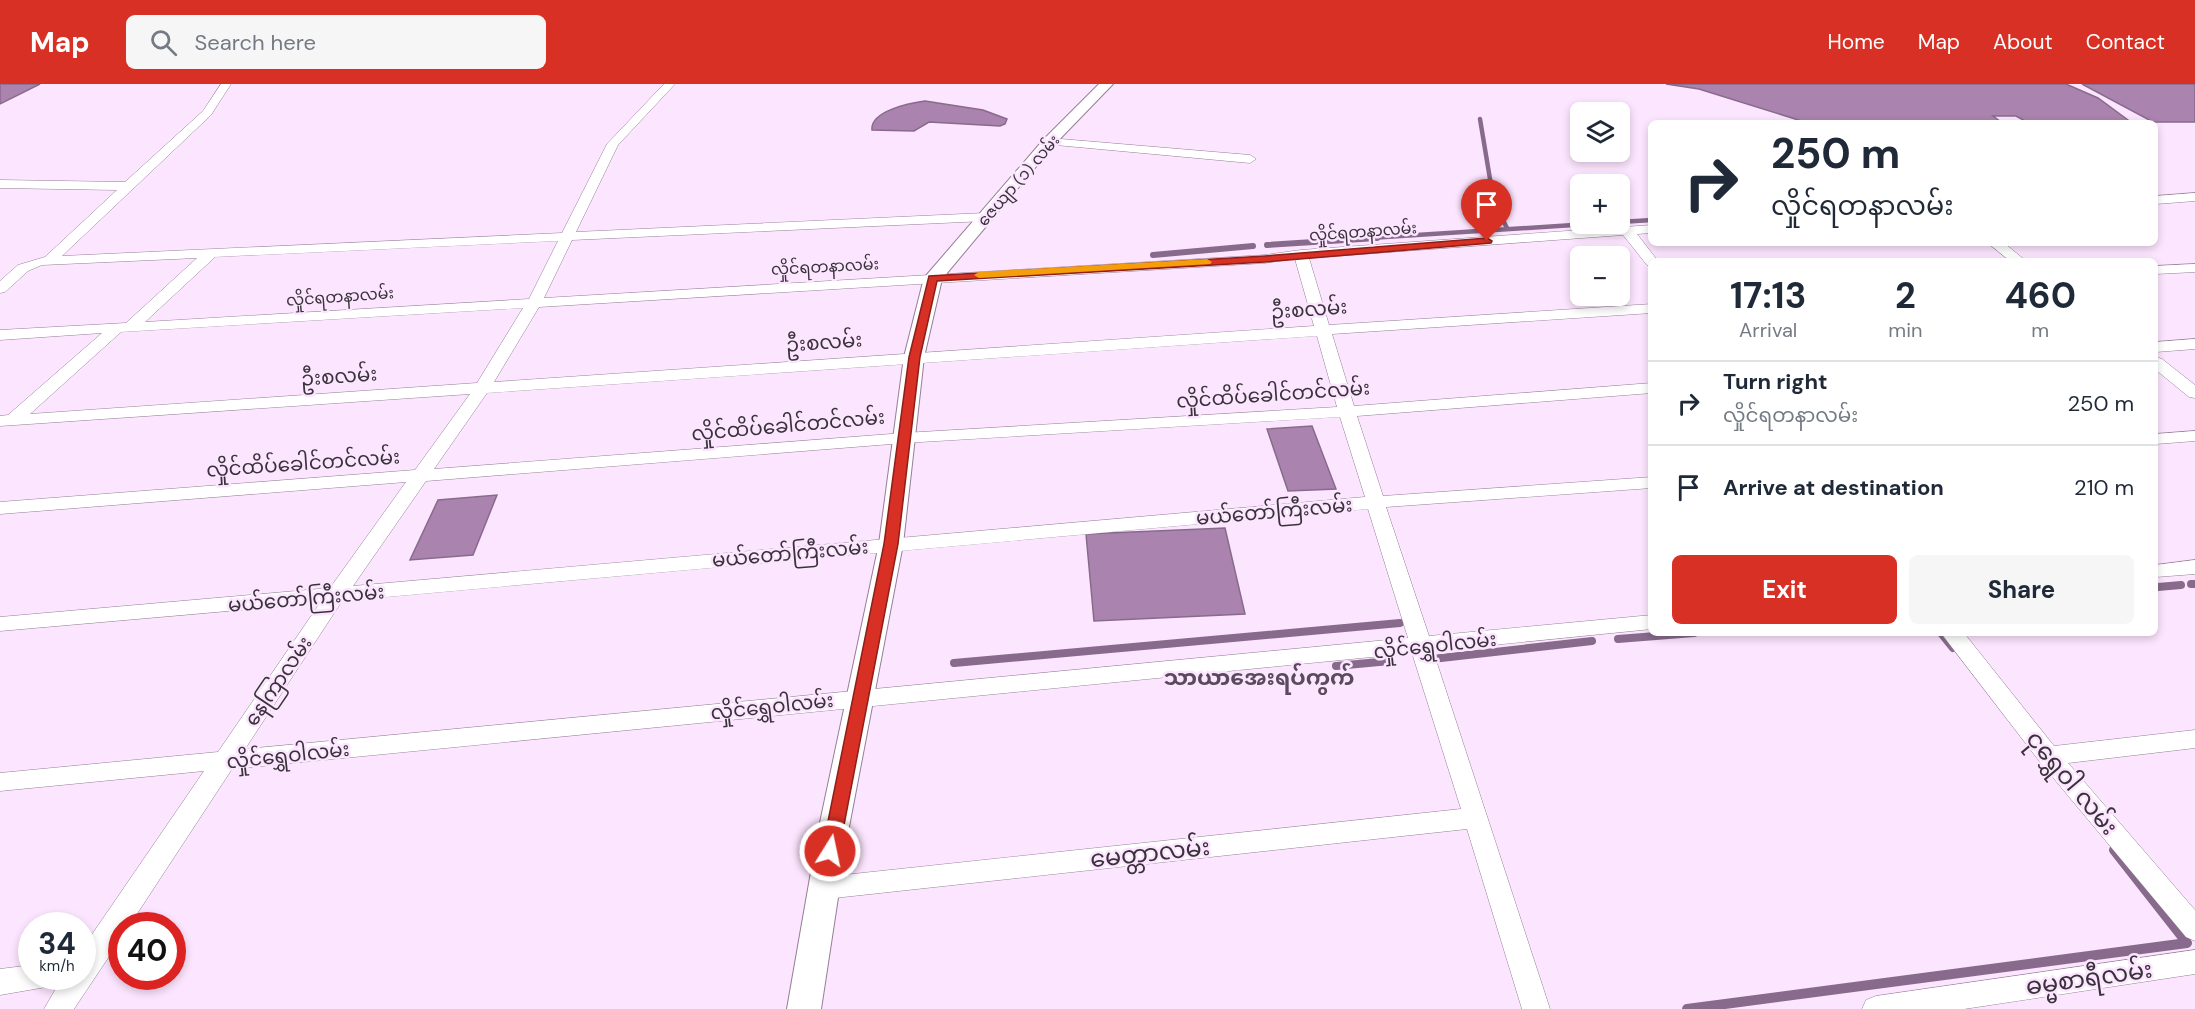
<!DOCTYPE html>
<html lang="en">
<head>
<meta charset="utf-8">
<style>
  body { margin:0; font-family:"DM Sans","Noto Sans Myanmar",sans-serif; background:#f6f6f7; color:#1f2937; height:100vh; display:flex; flex-direction:column; font-size:22px; white-space:nowrap }
  * { box-sizing:border-box; margin:0 }
  p { font-size:20px; color:#747a83 }
  .icon { flex:none; width:33px; height:33px; fill:none; stroke:currentColor; stroke-width:2; stroke-linecap:round; stroke-linejoin:round }
  .map { position:relative; flex:1; overflow:hidden }
  .drawer { position:absolute; left:1648px; top:174px; width:510px; height:378px; display:flex; flex-direction:column; background:#fff; border-radius:9px; box-shadow:0 3px 9px #0003 }
  .drawer>* { flex:none }
  .guide { position:absolute; left:1648px; top:36px; width:510px; height:126px; border-radius:9px; box-shadow:0 3px 9px #0003; background:#fff; color:#1f2937; overflow:hidden }
  .controls { position:absolute; left:1570px; top:18px; display:grid; gap:12px }
  .controls a { display:grid; place-items:center; width:60px; height:60px; border-radius:9px; background:#fff; box-shadow:0 3px 9px #0003; font-size:30px }
  .speed { position:absolute; left:18px; top:828px; display:flex; gap:12px; font-size:30px; font-weight:700; text-align:center }
  .speed>* { display:grid; place-content:center; width:78px; height:78px; border-radius:50%; background:#fff; box-shadow:0 3px 9px #0003; line-height:1 }
  .speed small { font-size:15px; font-weight:400 }
  .speed .limit { border:9px solid #d22; background:#fff; color:#111 }
  .pin { position:absolute; display:grid; place-items:center; width:51px; height:51px; color:#fff; margin:-62px -26px; border-radius:50% 50% 50% 0; rotate:-45deg; box-shadow:0 0 6px #0007 }
  .pin .icon { rotate:45deg }
  .me { position:absolute; width:66px; margin:-33px; rotate:10deg; stroke-linejoin:round; filter:drop-shadow(0 0 4px #0008) }
  .turn { display:flex; align-items:center; gap:21px; height:126px; padding:0 24px; font-size:27px }
  .turn .icon { width:78px; height:78px; stroke-width:2.5 }
  .turn b { display:block; font-size:42px; line-height:51px }
  .eta { display:flex; justify-content:space-evenly; align-items:center; height:102px; text-align:center }
  .eta b { font-size:36px; font-weight:700; line-height:42px }
  .primary-button { display:flex; gap:12px; margin-top:auto; padding:12px 24px }
  .primary-button a { flex:1; height:69px; border-radius:9px; background:#d93025; color:#fff; font-size:24px; font-weight:700; line-height:69px; text-align:center }
  .primary-button a+a { background:#f6f6f7; color:#1f2937 }
  ul { padding:0; list-style:none }
  li { display:flex; align-items:center; gap:18px; height:84px; padding:0 24px; border-top:2px solid #e0e1e3 }
  li div { flex:1 }
  li b { display:block; font-size:22px }
  li em { font-style:normal }
  header { display:flex; align-items:center; gap:36px; box-sizing:border-box; height:84px; padding:0 30px; background:#d93025; color:#fff }
  header strong { font-size:28px }
  nav { display:flex; gap:33px; margin-inline-start:auto; font-size:21px }
  .search { width:420px; height:54px; background:#f6f6f7; display:flex; align-items:center; gap:15px; box-sizing:border-box; padding:0 21px; border-radius:9px; color:#747a83; font-size:22px }
  .map>svg:first-child { display:block }
  .water { fill:#aa83ae; stroke:#886b8c; stroke-width:1.5 }
  .lines { fill:none; stroke-linecap:round; stroke-linejoin:round }
  .stream-far3 { stroke:#886b8c; stroke-width:4.5 }
  .stream-far2 { stroke:#886b8c; stroke-width:6 }
  .stream-far1 { stroke:#886b8c; stroke-width:8 }
  .stream { stroke:#886b8c; stroke-width:10 }
  .minor-casing { stroke:#947f95; stroke-width:1 }
  .tertiary-casing { stroke:#947f95; stroke-width:2 }
  .minor { fill:#fff; fill-rule:evenodd }
  .tertiary { fill:#fff; fill-rule:evenodd }
  .route { fill:#d93025; stroke:#8d1f18; stroke-width:1.5 }
  .slow { fill:#f59e0b }
  .labels { text-anchor:middle; stroke-width:5; stroke-linejoin:round; paint-order:stroke }
  .far-street-label { font-size:16px; fill:#3a323b; stroke:#fce5fe }
  .street-label { font-size:20px; fill:#3a323b; stroke:#fce5fe }
  .quarter-label { font-size:22px; font-weight:bold; fill:#5b495d; stroke:#fce5fe }
  .near-street-label { font-size:24px; fill:#3a323b; stroke:#fce5fe }
</style>
</head>
<body>
<header>
<strong>Map</strong>
<div class="search"><svg class="icon" aria-label="search" viewBox="0 0 24 24"><circle cx="10" cy="10" r="6"/><path d="M15 15l6 6"/></svg>Search here</div>
<nav><a>Home</a><a>Map</a><a>About</a><a>Contact</a></nav>
</header>
<div class="map">
<svg width="2195" height="925" viewBox="0 0 2195 925">
  <rect width="100%" height="100%" fill="#fce5fe"/>
  <path class="water" d="M 0,0 L 40,0 L 0,20 Z
    M 1666,0 L 2066,0 L 2098,14 L 2132,39 L 2046,39 L 2025,37 L 2016,32 L 1993,32 L 2001,38 L 1994,39 L 1808,39 L 1699,5 Z
    M 2082,0 L 2195,0 L 2195,38 L 2153,38 Z
    M 925,17 L 983,26 L 1007,35 L 1005,40 L 1000,42 L 929,38 L 914,47 L 872,46 C 870,27 910,19 925,17 Z
    M 1312,342 L 1336,405 L 1288,407 L 1267,345 Z
    M 497,411 L 473,471 L 410,476 L 438,416 Z
    M 1225,444 L 1245,530 L 1094,537 L 1086,450 Z"/>
  <g class="lines">
    <path class="stream-far3" d="M 1480,35 L 1494,119 L 1507,144
      M 1620,138 L 1652,136
      M 1354,155 L 1589,140"/>
    <path class="stream-far2" d="M 1267,161 L 1377,154
      M 1153,171 L 1253,162"/>
    <path class="stream-far1" d="M 2191,500 L 2195,500
      M 2158,503 L 2181,501
      M 1941,549 L 1953,564
      M 1618,555 L 1694,549
      M 1432,575 L 1592,557
      M 954,579 L 1400,539
      M 1336,582 L 1390,577"/>
    <path class="stream" d="M 1687,925 L 2187,859 L 2114,766"/>
    <defs>
      <path id="minor" d="M 221,0 L 231,0 L 211,31 L 62,172 L 562,149 L 607,60 L 664,0 L 675,0 L 618,61 L 576,148 L 985,129 L 992,133 L 985,137 L 572,156 L 544,214 L 1265,171 L 1301,166 L 1652,141 L 1652,149 L 1637,150 L 1658,177 L 1652,177 L 1652,182 L 1647,181 L 1623,151 L 1309,174 L 1329,241 L 1652,220 L 1652,229 L 1332,250 L 1354,322 L 1652,299 L 1652,309 L 1357,332 L 1383,412 L 1652,393 L 1652,404 L 1386,423 L 1429,552 L 1652,531 L 1652,545 L 1433,567 L 1550,925 L 1522,925 L 1467,745 L 825,815 L 816,812 L 812,804 L 816,796 L 825,793 L 1461,725 L 1412,569 L 232,685 L 129,842 L 122,842 L 122,853 L 74,925 L 44,925 L 58,901 L 0,911 L 0,885 L 32,881 L 32,892 L 63,892 L 60,898 L 64,892 L 82,892 L 82,865 L 204,687 L 0,707 L 0,689 L 218,668 L 320,519 L 0,547 L 0,533 L 330,504 L 406,398 L 0,430 L 0,418 L 415,386 L 470,310 L 0,342 L 0,332 L 8,331 L 102,249 L 0,256 L 0,246 L 126,239 L 197,174 L 42,181 L 28,187 L 5,208 L 0,209 L 0,197 L 18,181 L 45,173 L 117,106 L 0,104 L 0,96 L 125,98 L 203,27 ZM 558,157 L 529,215 L 145,238 L 215,173 ZM 1295,175 L 1314,242 L 494,298 L 539,223 L 1265,179 ZM 523,224 L 477,299 L 30,330 L 121,248 ZM 1317,252 L 1337,323 L 904,349 L 434,385 L 487,309 ZM 1340,333 L 1365,413 L 353,502 L 426,397 L 904,359 ZM 1368,425 L 1408,554 L 245,665 L 342,517 Z
        M 1049,54 L 1250,71 L 1256,75 L 1250,79 L 1045,60 L 1045,56 Z
        M 2195,109 L 2195,117 L 2156,120 L 2156,112 Z
        M 1988,159 L 2004,159 L 2026,177 L 2010,177 Z
        M 2195,180 L 2195,188 L 2156,190 L 2156,182 Z
        M 2195,255 L 2195,265 L 2156,268 L 2156,258 Z
        M 2156,273 L 2162,275 L 2195,301 L 2195,314 L 2189,313 L 2156,286 Z
        M 2195,347 L 2195,357 L 2156,360 L 2156,350 Z
        M 2195,476 L 2195,490 L 2156,493 L 2156,481 Z
        M 1941,549 L 1964,549 L 2054,662 L 2195,646 L 2195,664 L 2068,679 L 2195,826 L 2195,857 L 2186,853 L 2040,678 Z
        M 2195,866 L 2195,890 L 1964,925 L 1862,925 L 1866,916 L 1876,912 Z"/>
      <path id="tertiary" d="M 1099,0 L 1113,0 L 1054,61 L 942,195 L 924,273 L 903,460 L 848,748 L 821,925 L 787,925 L 818,748 L 879,460 L 904,273 L 924,194 L 1044,55 Z"/>
    </defs>
    <use href="#minor" class="minor-casing"/>
    <use href="#tertiary" class="tertiary-casing"/>
    <use href="#minor" class="minor"/>
    <use href="#tertiary" class="tertiary"/>
  </g>
  <path class="route" d="M 1487,154 L 1492,157 L 1491,159 L 1265,178 L 937,197 L 920,273 L 898,460 L 839,767 L 837,772 L 830,774 L 824,772 L 822,767 L 884,460 L 909,273 L 929,192 L 1265,172 Z"/>
  <path class="slow" d="M 1207,175 L 1212,178 L 1210,180 L 979,194 L 974,191 L 979,188 Z"/>
  <g class="labels">
    <g class="far-street-label">
      <text transform="translate(1018 96) rotate(-49)" y="6">ဇေယျာ (၁) လမ်း</text>
      <text transform="translate(1363 147) rotate(-4)" y="6">လှိုင်ရတနာလမ်း</text>
      <text transform="translate(825 182) rotate(-3)" y="6">လှိုင်ရတနာလမ်း</text>
      <text transform="translate(340 212) rotate(-4)" y="6">လှိုင်ရတနာလမ်း</text>
    </g>
    <g class="street-label">
      <text transform="translate(1309 225) rotate(-4)" y="7">ဦးစလမ်း</text>
      <text transform="translate(824 258) rotate(-4)" y="7">ဦးစလမ်း</text>
      <text transform="translate(339 292) rotate(-4)" y="7">ဦးစလမ်း</text>
      <text transform="translate(1273 310) rotate(-4)" y="7">လှိုင်ထိပ်ခေါင်တင်လမ်း</text>
      <text transform="translate(788 341) rotate(-5)" y="7">လှိုင်ထိပ်ခေါင်တင်လမ်း</text>
      <text transform="translate(303 379) rotate(-4)" y="7">လှိုင်ထိပ်ခေါင်တင်လမ်း</text>
      <text transform="translate(1274 427) rotate(-5)" y="7">မယ်တော်ကြီးလမ်း</text>
      <text transform="translate(790 469) rotate(-5)" y="7">မယ်တော်ကြီးလမ်း</text>
      <text transform="translate(306 514) rotate(-5)" y="7">မယ်တော်ကြီးလမ်း</text>
      <text transform="translate(1435 561) rotate(-6)" y="7">လှိုင်ရွှေဝါလမ်း</text>
      <text transform="translate(278 597) rotate(-56)" y="7">နေကြာလမ်း</text>
      <text transform="translate(772 622) rotate(-6)" y="7">လှိုင်ရွှေဝါလမ်း</text>
      <text transform="translate(288 671) rotate(-6)" y="7">လှိုင်ရွှေဝါလမ်း</text>
    </g>
    <g class="quarter-label">
      <text x="1259" y="601">သာယာအေးရပ်ကွက်</text>
    </g>
    <g class="near-street-label">
      <text transform="translate(2072 699) rotate(50)" y="8">ငုရွှေဝါ လမ်း</text>
      <text transform="translate(1150 769) rotate(-6)" y="8">မေတ္တာလမ်း</text>
      <text transform="translate(2089 894) rotate(-8)" y="8">ဓမ္မစာရီလမ်း</text>
    </g>
  </g>
</svg>
<div class="controls">
<a><svg class="icon" aria-label="layers" viewBox="0 0 24 24"><path d="M12 4l9 5-9 5-9-5zM3 14l9 5 9-5"/></svg></a>
<a>+</a>
<a>−</a>
</div>
<div class="speed"><div>34<small>km/h</small></div><div class="limit">40</div></div>
<div class="pin" style="left:1487px;top:157px;background:#d93025"><svg class="icon" aria-label="arrive" viewBox="0 0 24 24"><path d="M6 21V4h12l-3 4 3 4H6"/></svg></div>
<svg class="me" style="left:830px;top:767px" viewBox="-20 -20 40 40"><circle r="17" fill="#d93025" stroke="#fff" stroke-width="3"/><path d="M0-11L8 9 0 5-8 9z" fill="#fff"/></svg>
<div class="guide">
<div class="turn"><svg class="icon" aria-label="right" viewBox="0 0 24 24"><path d="M7 20v-9h11M14 6l5 5-5 5"/></svg><div><b>250 m</b>လှိုင်ရတနာလမ်း</div></div>
</div>
<section class="drawer">
<div class="eta">
<div><b>17:13</b><p>Arrival</p></div>
<div><b>2</b><p>min</p></div>
<div><b>460</b><p>m</p></div>
</div>
<ul>
<li><svg class="icon" aria-label="right" viewBox="0 0 24 24"><path d="M7 20v-9h11M14 6l5 5-5 5"/></svg><div><b>Turn right</b><p>လှိုင်ရတနာလမ်း</p></div><em>250 m</em></li>
<li><svg class="icon" aria-label="arrive" viewBox="0 0 24 24"><path d="M6 21V4h12l-3 4 3 4H6"/></svg><div><b>Arrive at destination</b></div><em>210 m</em></li>
</ul>
<div class="primary-button"><a>Exit</a><a>Share</a></div>
</section>
</div>
</body>
</html>
